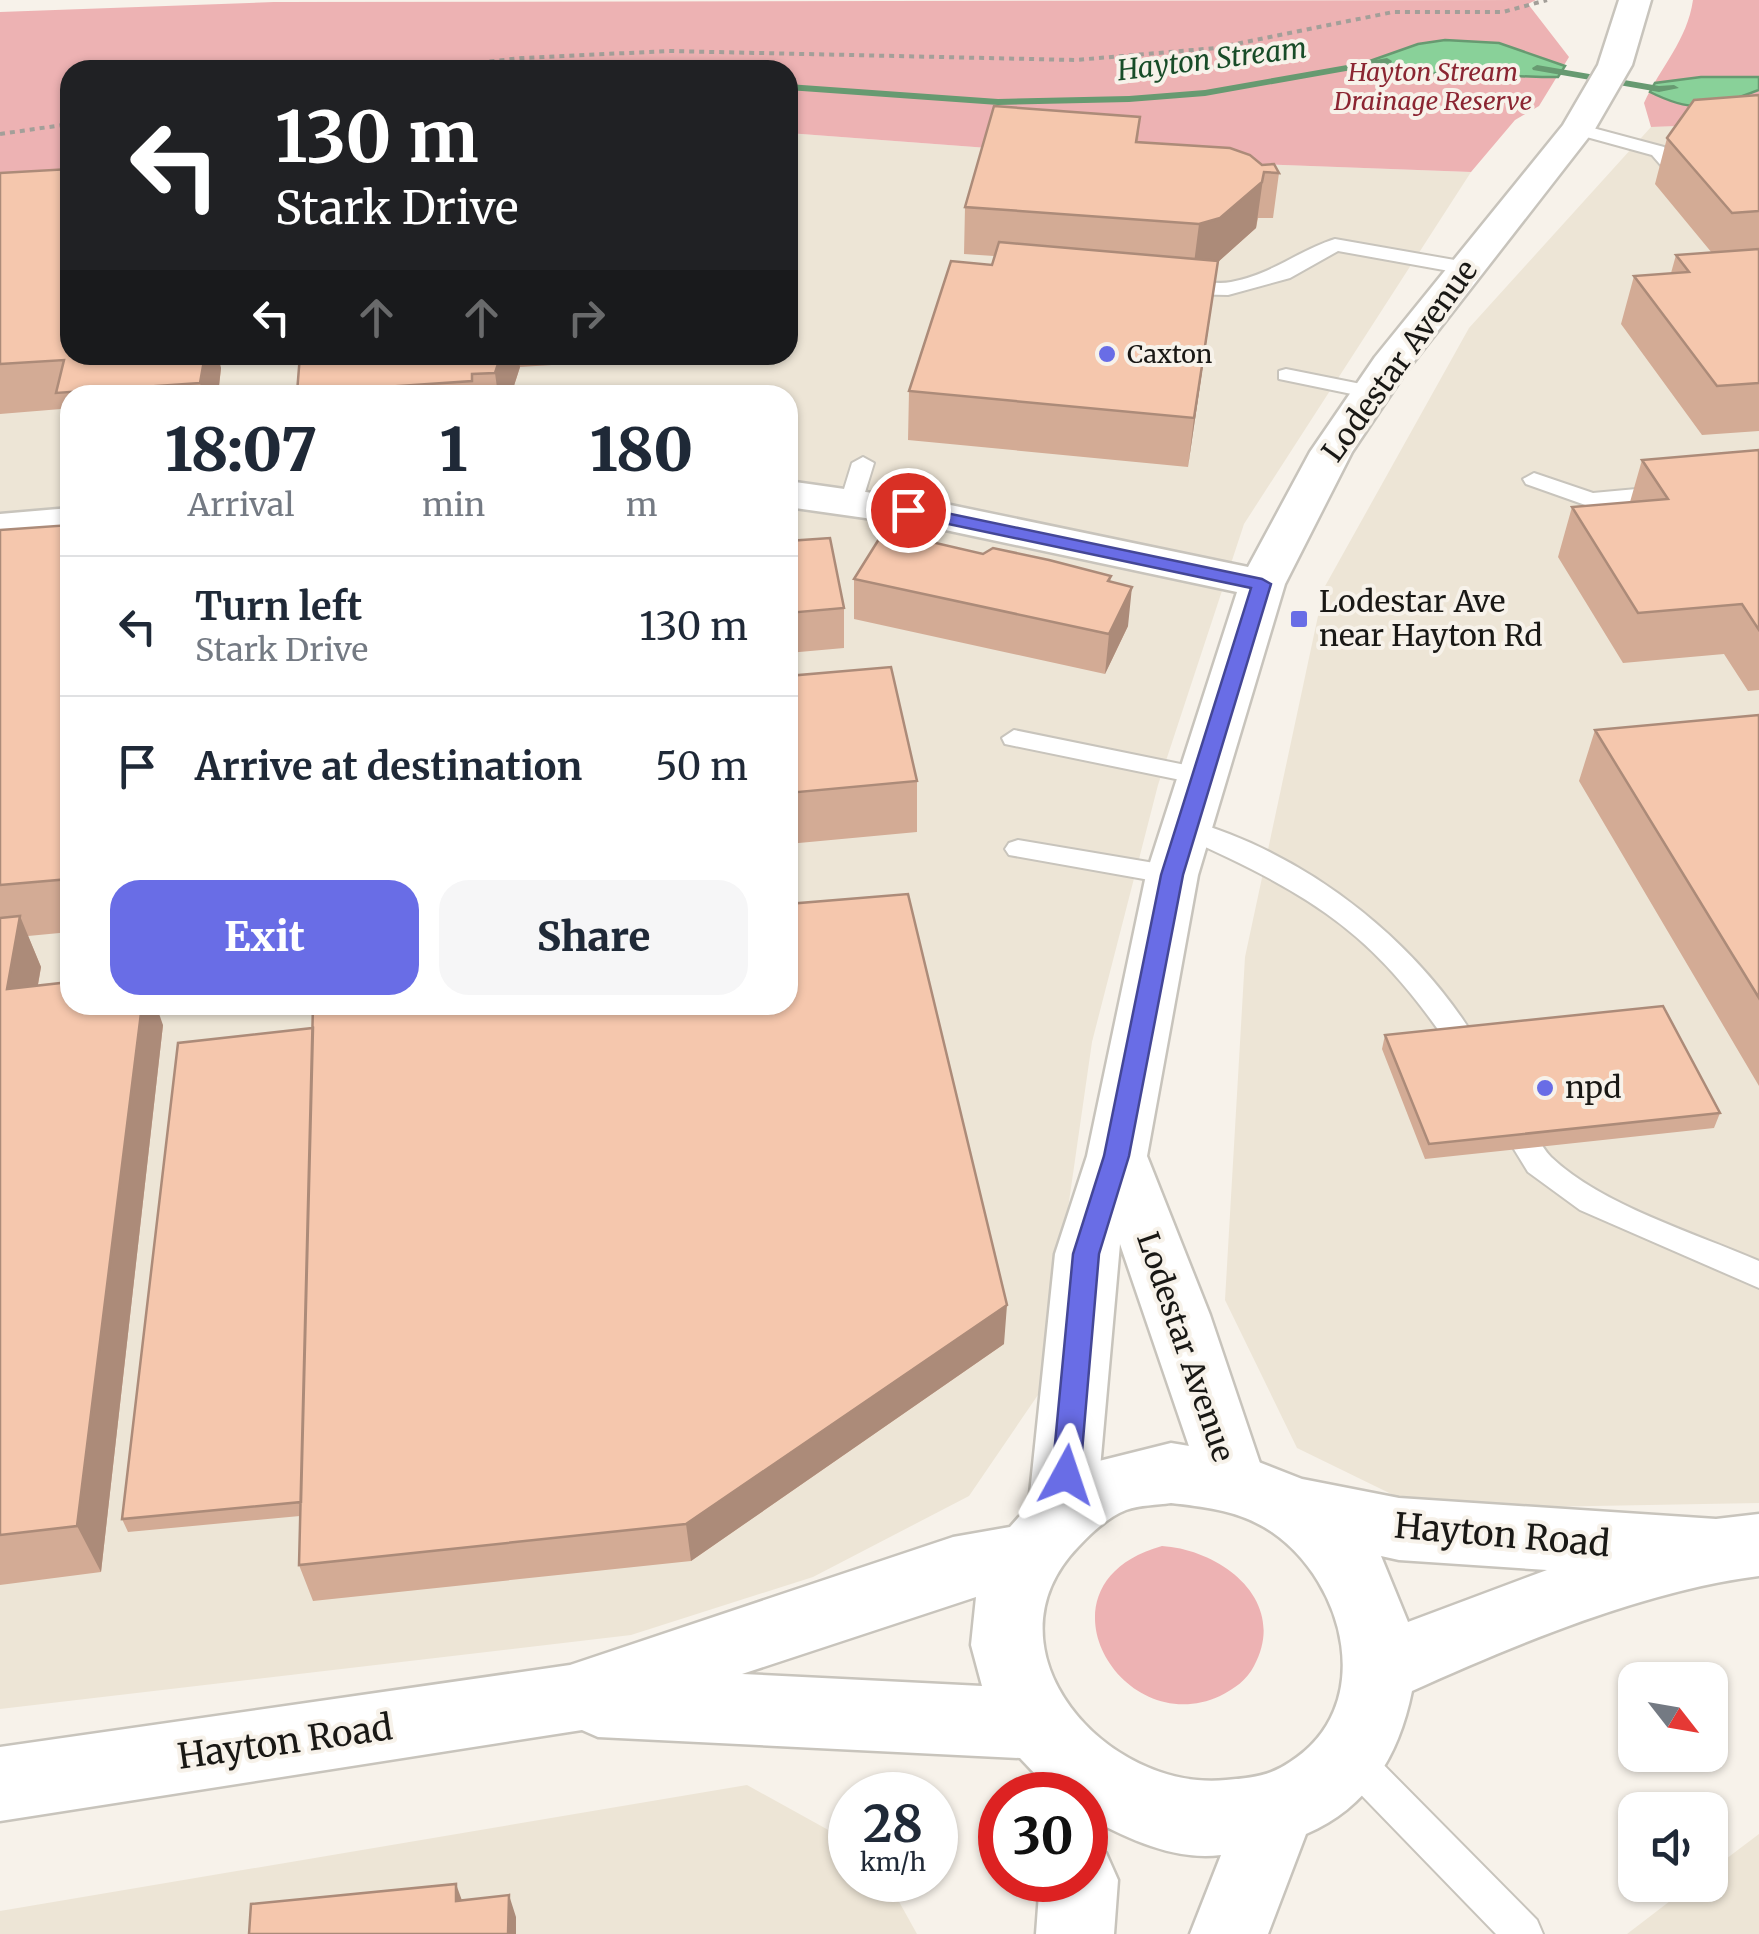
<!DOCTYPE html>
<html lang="en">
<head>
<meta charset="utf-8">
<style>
  body { margin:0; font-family:Merriweather,serif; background:#f6f6f7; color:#1f2937; height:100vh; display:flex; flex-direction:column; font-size:38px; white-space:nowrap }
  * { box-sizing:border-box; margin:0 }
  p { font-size:32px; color:#747a83 }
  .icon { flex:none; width:55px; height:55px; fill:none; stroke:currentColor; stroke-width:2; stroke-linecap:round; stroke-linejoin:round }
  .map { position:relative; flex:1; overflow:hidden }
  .panel { position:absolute; left:60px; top:385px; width:738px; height:630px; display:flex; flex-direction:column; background:#fff; border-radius:30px; box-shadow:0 2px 8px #0004 }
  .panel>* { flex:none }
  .top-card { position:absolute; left:60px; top:60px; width:738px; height:305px; border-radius:30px; box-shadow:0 2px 8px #0004; background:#202124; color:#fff; overflow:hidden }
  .needle { width:65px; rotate:121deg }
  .tools { position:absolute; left:1618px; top:1662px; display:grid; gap:20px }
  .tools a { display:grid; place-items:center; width:110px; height:110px; border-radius:20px; background:#fff; box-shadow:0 2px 8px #0004; font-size:50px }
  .speed { position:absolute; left:828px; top:1772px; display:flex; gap:20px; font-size:50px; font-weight:700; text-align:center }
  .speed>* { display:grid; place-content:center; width:130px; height:130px; border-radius:50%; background:#fff; box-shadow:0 2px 8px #0004; line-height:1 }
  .speed small { font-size:25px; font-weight:400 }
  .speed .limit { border:15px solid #d22; background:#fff; color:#111 }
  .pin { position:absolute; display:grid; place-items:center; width:85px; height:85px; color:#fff; margin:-42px; border:5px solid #fff; border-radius:50%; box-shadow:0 2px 10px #0007 }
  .me { position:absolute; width:110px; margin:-55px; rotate:5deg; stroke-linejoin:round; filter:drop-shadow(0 0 8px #0008) }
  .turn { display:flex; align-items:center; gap:35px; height:210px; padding:0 50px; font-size:45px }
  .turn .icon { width:130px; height:130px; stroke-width:2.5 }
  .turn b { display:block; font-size:70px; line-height:85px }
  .lanes { display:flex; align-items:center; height:95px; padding:0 50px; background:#0003; justify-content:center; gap:50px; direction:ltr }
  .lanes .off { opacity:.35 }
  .eta { display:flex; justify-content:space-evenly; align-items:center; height:170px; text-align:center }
  .eta b { font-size:60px; font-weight:800; line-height:70px }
  .action { display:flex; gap:20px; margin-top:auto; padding:20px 50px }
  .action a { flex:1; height:115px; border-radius:30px; background:#696de6; color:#fff; font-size:40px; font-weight:800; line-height:115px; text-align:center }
  .action a+a { background:#f6f6f7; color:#1f2937 }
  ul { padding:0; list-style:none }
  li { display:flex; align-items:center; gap:30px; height:140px; padding:0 50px; border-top:2px solid #e0e1e3 }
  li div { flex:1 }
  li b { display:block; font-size:38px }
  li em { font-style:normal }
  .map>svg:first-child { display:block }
  .built { fill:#ede5d6; fill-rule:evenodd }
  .green { fill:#edb2b3 }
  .water { fill:#89d199; stroke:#679a71; stroke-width:2.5 }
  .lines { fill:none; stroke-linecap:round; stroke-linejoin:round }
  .stream { fill:#679a71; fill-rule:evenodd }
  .lane-casing { stroke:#c8c4bc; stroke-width:4 }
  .street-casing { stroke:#c8c4bc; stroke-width:5 }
  .secondary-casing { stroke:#c8c4bc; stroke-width:5 }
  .path { stroke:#a39f99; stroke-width:4; stroke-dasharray:5 5; stroke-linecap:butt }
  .lane { fill:#fff; fill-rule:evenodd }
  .street { fill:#fff; fill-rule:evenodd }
  .secondary { fill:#fff; fill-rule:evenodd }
  .wall { fill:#d3ab95 }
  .shaded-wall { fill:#ac8b79 }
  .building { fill:#f5c7ad; stroke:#ac8b79; stroke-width:2.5 }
  .route { fill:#696de6; stroke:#444796; stroke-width:2.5 }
  .poi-dot { fill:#696de6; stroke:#f7f2ea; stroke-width:4 }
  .labels { text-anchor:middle; stroke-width:8; stroke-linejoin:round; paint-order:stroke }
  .far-park-label { font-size:25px; font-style:italic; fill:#8b2532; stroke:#f7f2ea }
  .far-poi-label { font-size:25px; fill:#191815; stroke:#f7f2ea; text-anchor:start }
  .far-water-label { font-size:28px; font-style:italic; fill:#184c28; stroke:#f7f2ea }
  .street-label { font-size:30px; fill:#191815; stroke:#f7f2ea }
  .poi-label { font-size:30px; fill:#191815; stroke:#f7f2ea; text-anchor:start }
  .near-street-label { font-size:35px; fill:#191815; stroke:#f7f2ea }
</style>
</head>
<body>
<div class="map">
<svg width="1759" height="1934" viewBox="0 0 1759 1934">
  <rect width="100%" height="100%" fill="#f7f2ea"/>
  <path class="built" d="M 1759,123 L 1759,1503 L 1422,1509 L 1297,1448 L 1225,1300 L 1245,957 L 1324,588 L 1469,328 L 1651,127 Z
    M 788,133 L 1148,160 L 1471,172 L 1244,524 L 1158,785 L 1092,1042 L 1042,1389 L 969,1496 L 813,1577 L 631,1635 L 0,1709 L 0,223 L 70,355 L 788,355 ZM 70,395 L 788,395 L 788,1005 L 70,1005 Z
    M 747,1785 L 850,1842 L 850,1880 L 887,1880 L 917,1934 L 0,1934 L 0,1911 Z
    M 1759,1834 L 1759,1934 L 1627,1934 L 1691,1885 L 1710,1885 L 1710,1871 Z"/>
  <path class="green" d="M 1536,0 L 1528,4 L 1569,57 L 1539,106 L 1515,120 L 1471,172 L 1148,160 L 788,133 L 788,70 L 70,70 L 70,212 L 0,223 L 0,12 L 274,2 Z
    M 1693,0 L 1759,0 L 1759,123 L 1651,127 L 1644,103 C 1661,66 1687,41 1693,0 Z
    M 1162,1546 C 1222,1550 1289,1601 1254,1666 C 1247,1680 1234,1689 1220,1696 C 1120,1742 1028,1583 1162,1546 Z"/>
  <path class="water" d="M 1445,40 L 1499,43 L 1565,66 L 1558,77 L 1542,77 L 1434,73 L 1367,62 L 1418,44 Z
    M 1701,77 L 1759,77 L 1759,90 C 1714,106 1698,116 1650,92 L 1655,83 Z"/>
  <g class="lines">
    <path class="stream" d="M 1387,58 L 1392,61 L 1391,63 L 1205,96 L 1129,102 L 998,105 L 788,90 L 788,84 L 998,99 L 1129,96 L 1205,90 Z
      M 1537,65 L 1659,86 L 1674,85 L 1679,88 L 1659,92 L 1533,70 L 1532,68 Z"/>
    <defs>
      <path id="lane" d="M 1578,124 L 1664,147 L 1693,181 L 1678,185 L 1652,155 L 1572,133 L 1572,125 Z
        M 1335,239 L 1466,262 L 1475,268 L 1466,274 L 1338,251 L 1290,278 L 1228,295 L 1179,294 L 1169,288 C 1185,275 1212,286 1231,282 C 1273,274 1299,250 1335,239 Z
        M 1286,369 L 1371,386 L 1381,392 L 1371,398 L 1279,379 L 1279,371 Z
        M 863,457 L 874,463 L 862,502 L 851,509 L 843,507 L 840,502 L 852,463 Z
        M 1534,473 L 1593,493 L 1669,486 L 1680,493 L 1669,500 L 1591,507 L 1526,484 L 1523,479 Z
        M 1014,730 L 1205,769 L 1218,777 L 1205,785 L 1005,744 L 1002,738 Z
        M 1188,820 C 1311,855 1425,946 1486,1057 L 1482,1065 L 1462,1065 C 1377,934 1319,898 1179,835 L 1175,829 L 1179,823 Z
        M 1018,840 L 1172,866 L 1185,875 L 1172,884 L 1009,855 L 1005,849 L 1009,843 Z
        M 1508,1104 C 1530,1111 1535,1141 1551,1157 C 1601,1205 1695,1233 1759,1261 L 1759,1288 L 1580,1210 L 1528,1172 L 1493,1115 L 1498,1107 Z
        M 1350,1739 L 1363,1744 L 1537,1920 L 1543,1934 L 1496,1934 L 1337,1770 L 1331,1757 L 1337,1744 Z"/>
      <path id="street" d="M 1619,0 L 1651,0 L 1632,65 L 1595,129 L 1405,373 L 1352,452 L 1285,584 L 1198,875 L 1147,1156 L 1210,1315 L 1266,1481 L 1256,1502 L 1232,1511 L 1208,1502 L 1120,1244 L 1096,1513 L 1086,1535 L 1062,1543 L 1038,1535 L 1028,1513 L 1055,1254 L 1087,1156 L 1146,875 L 1237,592 L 936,528 L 788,507 L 788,481 L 936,502 L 1248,567 L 1310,452 L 1375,357 L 1563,125 L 1598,65 Z
        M 70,508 L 70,534 L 0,540 L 0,514 Z"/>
      <path id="secondary" d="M 1171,1443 L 1238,1454 L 1302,1479 L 1399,1498 L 1716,1519 L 1759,1514 L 1759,1576 C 1646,1590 1516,1644 1412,1691 C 1399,1755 1369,1807 1306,1834 L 1268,1934 L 1190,1934 L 1221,1855 C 1173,1861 1127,1838 1085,1816 L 1085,1795 L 1055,1795 L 1020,1758 L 598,1737 L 582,1730 L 0,1821 L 0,1747 L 570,1665 L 953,1537 L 1010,1527 L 1039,1494 L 1087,1464 ZM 1171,1503 C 1207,1507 1241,1511 1272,1532 C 1346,1583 1377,1707 1290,1762 C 1270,1776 1250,1778 1226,1780 C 1107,1792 979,1650 1078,1547 C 1091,1533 1108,1517 1126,1510 C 1140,1505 1157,1505 1171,1503 ZM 1381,1556 L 1399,1560 L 1547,1570 L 1408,1622 ZM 976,1597 L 971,1645 L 982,1686 L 742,1674 Z
        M 1085,1844 L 1106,1853 L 1118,1880 L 1114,1934 L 1036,1934 L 1040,1880 L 1085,1880 Z"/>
    </defs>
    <use href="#lane" class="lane-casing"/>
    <use href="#street" class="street-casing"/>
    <use href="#secondary" class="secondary-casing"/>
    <path class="path" d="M 410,70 L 522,58 L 669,51 L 1076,60 L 1216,48 L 1393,12 L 1503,12 L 1547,0
      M 0,134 L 70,124"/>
    <use href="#lane" class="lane"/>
    <use href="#street" class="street"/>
    <use href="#secondary" class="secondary"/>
  </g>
  <path class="wall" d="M 1759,95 L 1759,431 L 1702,435 L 1621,324 L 1634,276 L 1671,273 L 1676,255 L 1712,253 L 1655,184 L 1667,138 Z
    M 1140,117 L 1138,142 L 1262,165 L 1279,173 L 1273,218 L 1258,218 L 1256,228 L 1218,262 L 1188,467 L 908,440 L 909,391 L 992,265 L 994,256 L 964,254 L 965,207 Z
    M 0,173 L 221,368 L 218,395 L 70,395 L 70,438 L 61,409 L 0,414 Z
    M 300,355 L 614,355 L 615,361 L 520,367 L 511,395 L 298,395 Z
    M 1759,450 L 1759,690 L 1748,691 L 1724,654 L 1623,663 L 1558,557 L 1572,507 L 1630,502 L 1642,460 Z
    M 70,525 L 70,932 L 28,936 L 41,967 L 38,985 L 163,1025 L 101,1572 L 0,1585 L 0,530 Z
    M 788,541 L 844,608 L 844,648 L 788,653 Z
    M 983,554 L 1111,576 L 1110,582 L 1128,626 L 1105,674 L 854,619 L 854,579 Z
    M 788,676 L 917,781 L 917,832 L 788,844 Z
    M 1759,715 L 1759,1086 L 1579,781 L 1595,730 Z
    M 1385,1035 L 1720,1113 L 1714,1128 L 1425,1159 L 1382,1049 Z
    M 1004,1344 L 691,1561 L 313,1601 L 299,1565 L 300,1516 L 128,1532 L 122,1519 Z"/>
  <path class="shaded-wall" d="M 1264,172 L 1256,228 L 1218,262 L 1188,467 L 1194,418 L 1193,271 L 1199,224 Z
    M 205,355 L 218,355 L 221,368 L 218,395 L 203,395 L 200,383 Z
    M 501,355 L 518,355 L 520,367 L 511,395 L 498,395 L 495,373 Z
    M 1132,587 L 1128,626 L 1105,674 L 1109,634 Z
    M 20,916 L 41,967 L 28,1040 L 7,989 Z
    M 142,1005 L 156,1005 L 163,1025 L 101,1572 L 77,1526 Z
    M 1007,1305 L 1004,1344 L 691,1561 L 686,1524 Z
    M 456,1884 L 464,1906 L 456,1901 Z
    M 509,1895 L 516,1917 L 516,1934 L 508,1934 Z"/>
  <path class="building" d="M 1759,95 L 1759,211 L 1732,213 L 1667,138 L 1694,100 Z
    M 994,106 L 1140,117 L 1136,142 L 1230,148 L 1250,155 L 1262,165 L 1274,164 L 1279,173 L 1264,172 L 1262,182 L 1220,218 L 1199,224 L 965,207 Z
    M 70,169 L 70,355 L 205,355 L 200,383 L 56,393 L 64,360 L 0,364 L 0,173 Z
    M 999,242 L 1218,261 L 1194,418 L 909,391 L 951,261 L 992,265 Z
    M 1759,249 L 1759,383 L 1717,386 L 1634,276 L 1689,272 L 1676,255 Z
    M 300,355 L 501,355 L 495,373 L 472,374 L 472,381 L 297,393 Z
    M 1759,450 L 1759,630 L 1742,604 L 1638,613 L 1572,507 L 1668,499 L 1642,460 Z
    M 70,525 L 70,872 L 69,879 L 0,885 L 0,530 Z
    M 884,531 L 983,554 L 993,548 L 1049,560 L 1111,576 L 1108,581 L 1132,587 L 1109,634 L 854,579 Z
    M 830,538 L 844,608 L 788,613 L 788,541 Z
    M 891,667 L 917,781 L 788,793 L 788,676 Z
    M 1759,715 L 1759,998 L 1595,730 Z
    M 908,894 L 1007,1305 L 686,1524 L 299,1565 L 313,1005 L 788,1005 L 788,904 Z
    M 20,916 L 7,989 L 70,982 L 70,1005 L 142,1005 L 77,1526 L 0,1535 L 0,918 Z
    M 1663,1006 L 1720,1113 L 1429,1144 L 1385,1035 Z
    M 313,1028 L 301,1502 L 122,1519 L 178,1043 Z
    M 456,1884 L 456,1901 L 509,1895 L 508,1934 L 249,1934 L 251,1904 Z"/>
  <path class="route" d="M 908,505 L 1262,579 L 1271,584 L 1183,875 L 1129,1156 L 1099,1254 L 1080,1475 L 1076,1484 L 1066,1488 L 1056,1484 L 1052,1475 L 1073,1254 L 1104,1156 L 1161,875 L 1251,588 L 901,514 L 901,506 Z"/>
  <g class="poi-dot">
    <circle cx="1107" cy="354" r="10"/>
    <rect x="1289" y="609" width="20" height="20" rx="5"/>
    <circle cx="1545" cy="1088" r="10"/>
  </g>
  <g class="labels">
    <g class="far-park-label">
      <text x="1433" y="81">Hayton Stream<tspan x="1433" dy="29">Drainage Reserve</tspan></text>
    </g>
    <g class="far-poi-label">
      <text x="1127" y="363">Caxton</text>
    </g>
    <g class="far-water-label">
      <text transform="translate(1212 59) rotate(-7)" y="10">Hayton Stream</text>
    </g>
    <g class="street-label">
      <text transform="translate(1400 361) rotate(-54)" y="10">Lodestar Avenue</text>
      <text transform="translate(1185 1347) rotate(71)" y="10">Lodestar Avenue</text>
    </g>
    <g class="poi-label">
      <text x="1319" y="612">Lodestar Ave<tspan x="1319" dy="34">near Hayton Rd</tspan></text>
      <text x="1565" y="1098">npd</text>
    </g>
    <g class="near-street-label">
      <text transform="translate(1502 1535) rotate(5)" y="12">Hayton Road</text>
      <text transform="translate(285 1742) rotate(-8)" y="12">Hayton Road</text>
    </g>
  </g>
</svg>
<div class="tools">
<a><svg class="needle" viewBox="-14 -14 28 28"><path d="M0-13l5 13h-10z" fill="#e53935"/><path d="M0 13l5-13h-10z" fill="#747a83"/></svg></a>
<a><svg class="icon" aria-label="sound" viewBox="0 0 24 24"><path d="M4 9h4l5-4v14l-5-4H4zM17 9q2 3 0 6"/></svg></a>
</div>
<div class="speed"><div>28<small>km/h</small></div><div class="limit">30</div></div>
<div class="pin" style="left:908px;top:510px;background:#d93025"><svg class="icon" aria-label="arrive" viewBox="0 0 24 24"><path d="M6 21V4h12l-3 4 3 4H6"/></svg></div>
<svg class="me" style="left:1066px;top:1475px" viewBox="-20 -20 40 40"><path d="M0-17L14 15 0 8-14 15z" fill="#696de6" stroke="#fff" stroke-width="4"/></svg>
<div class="top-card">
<div class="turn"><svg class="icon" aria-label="left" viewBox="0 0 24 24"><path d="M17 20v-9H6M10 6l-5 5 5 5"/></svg><div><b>130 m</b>Stark Drive</div></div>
<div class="lanes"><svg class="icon" aria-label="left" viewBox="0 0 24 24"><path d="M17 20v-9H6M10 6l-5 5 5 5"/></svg><svg class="icon off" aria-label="ahead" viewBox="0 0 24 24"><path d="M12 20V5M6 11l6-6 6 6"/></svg><svg class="icon off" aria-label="ahead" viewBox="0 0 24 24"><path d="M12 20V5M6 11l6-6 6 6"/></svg><svg class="icon off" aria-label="right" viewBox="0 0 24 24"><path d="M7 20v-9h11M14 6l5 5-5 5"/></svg></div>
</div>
<section class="panel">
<div class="eta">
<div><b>18:07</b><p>Arrival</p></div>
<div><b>1</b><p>min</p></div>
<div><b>180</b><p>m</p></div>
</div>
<ul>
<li><svg class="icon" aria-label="left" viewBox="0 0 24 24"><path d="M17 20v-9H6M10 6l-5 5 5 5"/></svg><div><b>Turn left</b><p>Stark Drive</p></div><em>130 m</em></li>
<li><svg class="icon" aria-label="arrive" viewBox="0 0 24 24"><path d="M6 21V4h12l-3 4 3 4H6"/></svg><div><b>Arrive at destination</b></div><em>50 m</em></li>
</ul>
<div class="action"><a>Exit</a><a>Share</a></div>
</section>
</div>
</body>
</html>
